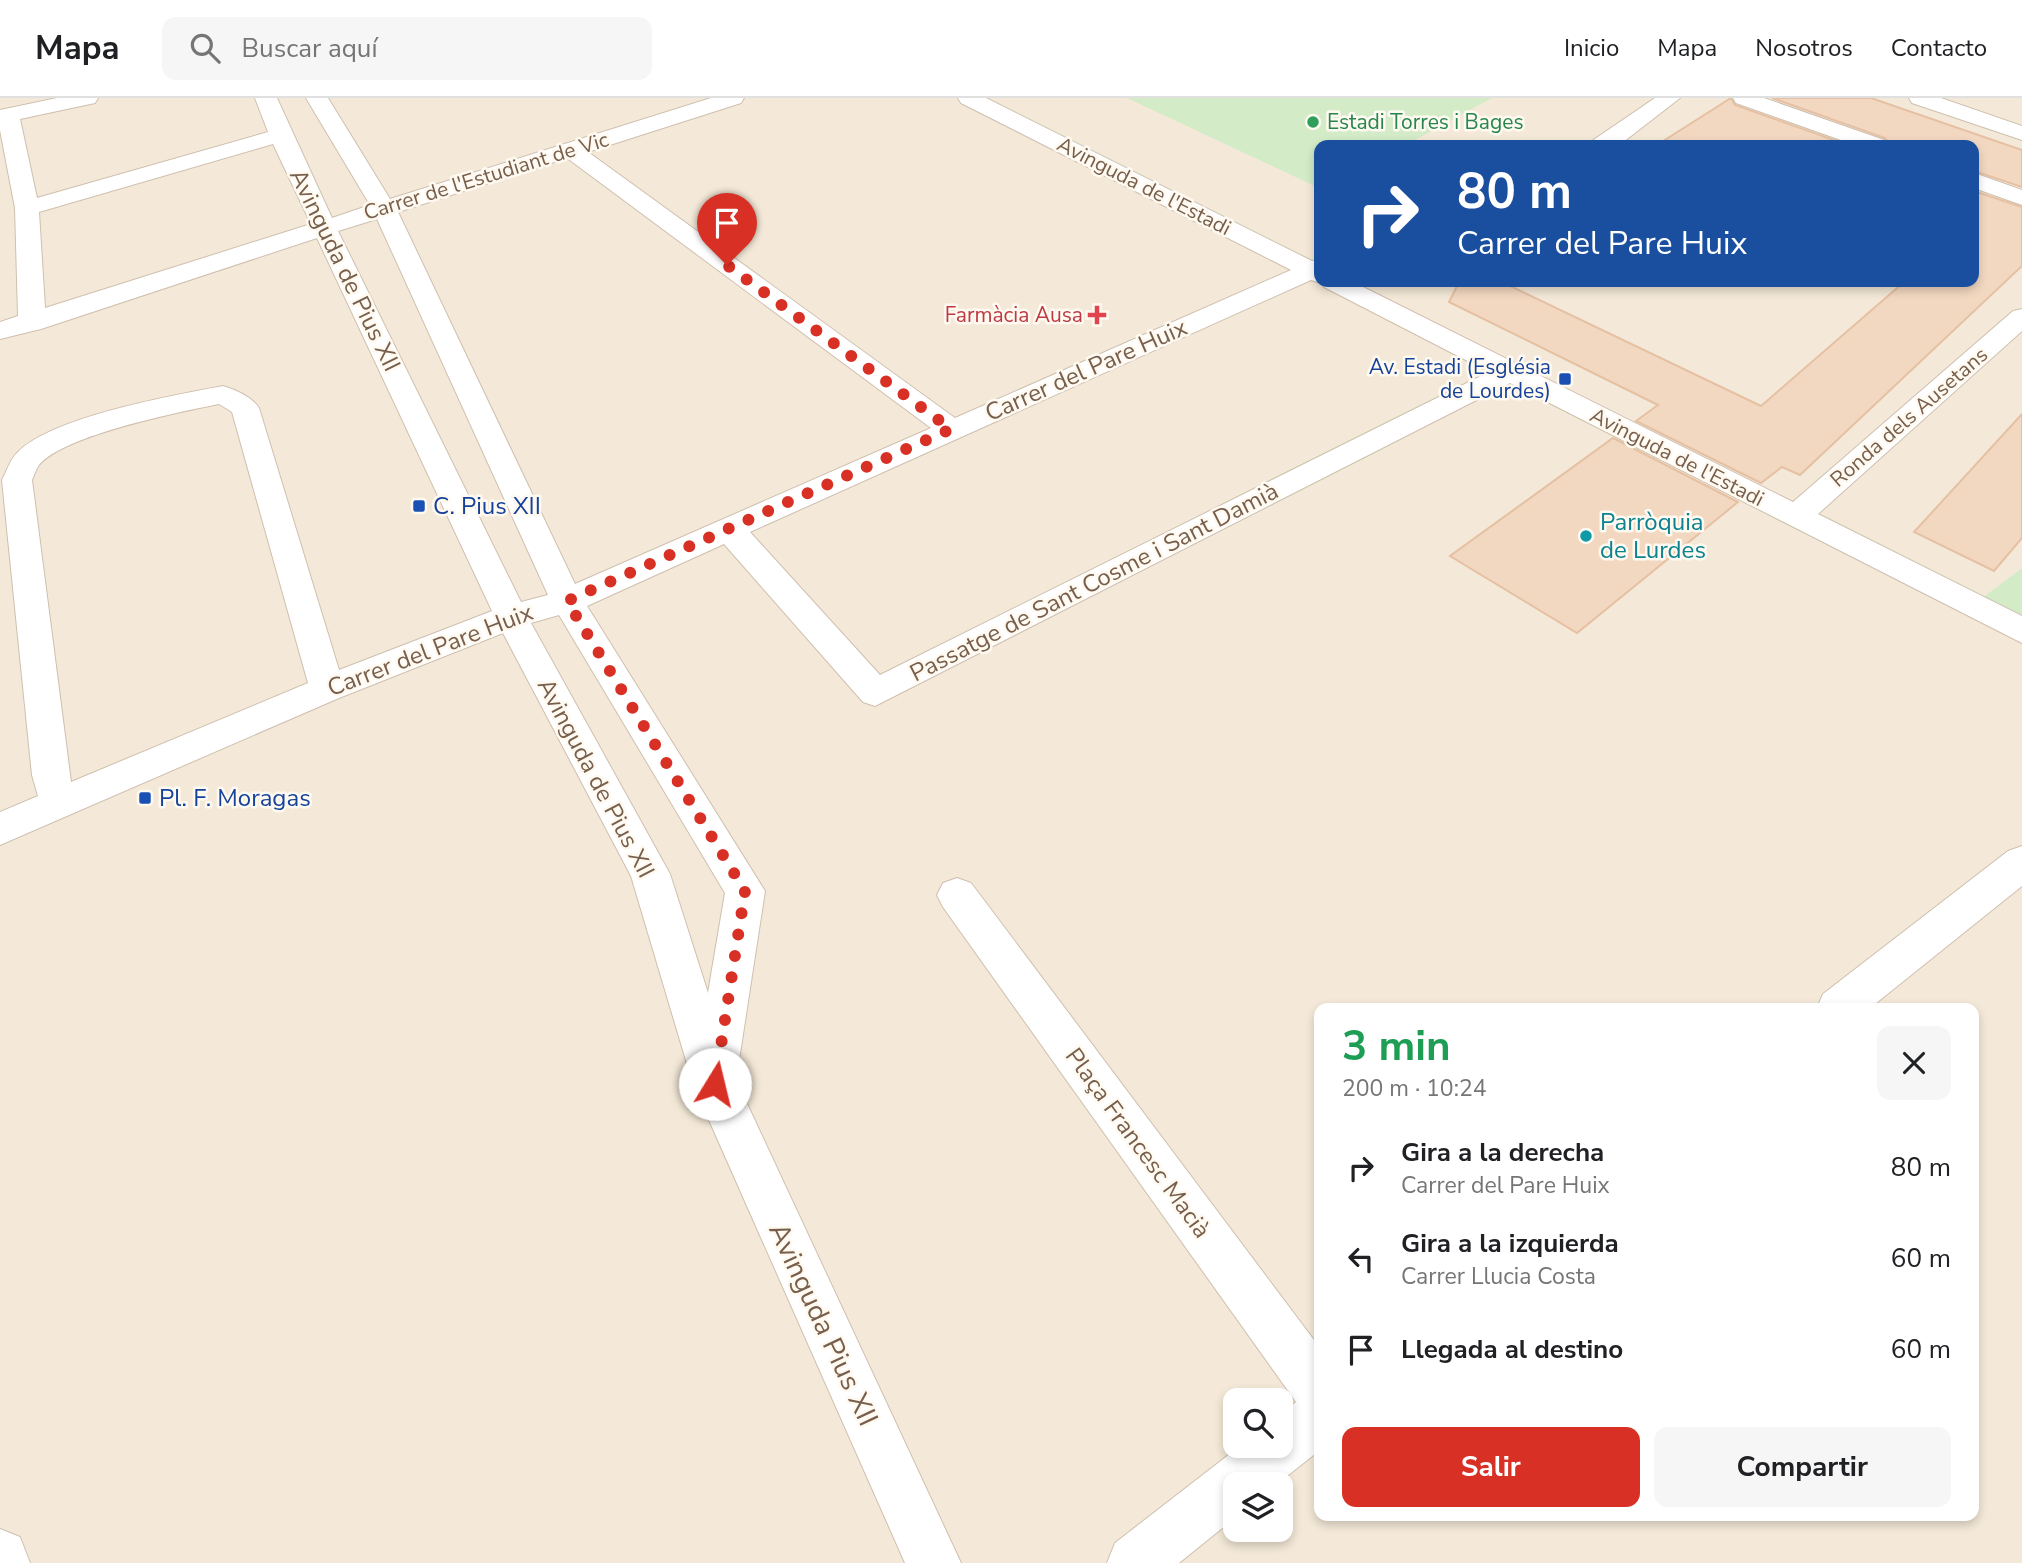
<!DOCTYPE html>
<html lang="es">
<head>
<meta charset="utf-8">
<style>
  body { margin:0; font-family:"Nunito Sans",sans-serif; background:#f6f6f6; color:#202124; height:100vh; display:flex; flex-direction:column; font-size:26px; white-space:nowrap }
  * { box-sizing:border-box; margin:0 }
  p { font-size:23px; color:#757577 }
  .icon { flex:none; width:38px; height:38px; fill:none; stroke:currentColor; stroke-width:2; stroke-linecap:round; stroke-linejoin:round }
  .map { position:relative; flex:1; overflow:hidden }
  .drawer { position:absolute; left:1314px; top:905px; width:665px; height:518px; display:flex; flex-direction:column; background:#fff; border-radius:14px; box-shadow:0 4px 10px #0003 }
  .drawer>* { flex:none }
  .hud { position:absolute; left:1314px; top:42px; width:665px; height:147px; border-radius:14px; box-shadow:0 4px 10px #0003; background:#1a4fa0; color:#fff; overflow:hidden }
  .fabs { position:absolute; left:1223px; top:1290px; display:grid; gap:14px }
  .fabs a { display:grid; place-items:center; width:70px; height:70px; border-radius:14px; background:#fff; box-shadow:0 4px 10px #0003; font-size:35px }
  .pin { position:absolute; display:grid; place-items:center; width:60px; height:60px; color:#fff; margin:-72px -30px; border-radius:50% 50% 50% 0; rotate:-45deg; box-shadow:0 0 7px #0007 }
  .pin .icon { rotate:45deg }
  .me { position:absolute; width:77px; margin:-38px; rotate:9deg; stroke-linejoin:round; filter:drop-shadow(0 0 5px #0008) }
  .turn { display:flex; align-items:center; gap:24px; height:147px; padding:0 28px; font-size:32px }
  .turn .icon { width:91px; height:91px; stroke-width:2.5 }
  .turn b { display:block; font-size:49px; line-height:60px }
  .round { display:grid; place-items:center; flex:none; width:74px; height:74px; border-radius:14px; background:#f6f6f6 }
  .overview { display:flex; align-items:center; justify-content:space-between; height:119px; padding:0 28px }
  h1 { font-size:42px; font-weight:700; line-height:52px; color:#1e9e55 }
  .primary-button { display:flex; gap:14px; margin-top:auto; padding:14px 28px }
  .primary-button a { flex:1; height:80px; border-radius:14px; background:#d93025; color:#fff; font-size:28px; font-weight:700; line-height:80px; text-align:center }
  .primary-button a+a { background:#f6f6f6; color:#202124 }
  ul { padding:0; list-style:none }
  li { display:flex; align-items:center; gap:21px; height:91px; padding:0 28px }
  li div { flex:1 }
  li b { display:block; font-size:26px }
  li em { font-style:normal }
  header { display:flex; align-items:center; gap:42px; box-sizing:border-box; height:98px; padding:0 35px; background:#fff; border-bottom:2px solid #e0e0e0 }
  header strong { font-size:33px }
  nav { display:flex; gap:38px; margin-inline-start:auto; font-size:24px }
  .search { width:490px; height:63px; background:#f6f6f6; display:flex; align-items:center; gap:18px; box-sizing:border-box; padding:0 24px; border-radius:14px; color:#757577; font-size:26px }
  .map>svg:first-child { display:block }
  .residential { fill:#f4e9d8; fill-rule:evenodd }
  .green { fill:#d3ebc7 }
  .building { fill:#f2d8c1; stroke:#e5c0a2; stroke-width:2 }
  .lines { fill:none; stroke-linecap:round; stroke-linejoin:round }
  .minor-casing { stroke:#cfbfae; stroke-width:2 }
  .minor { fill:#fff; fill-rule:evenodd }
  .route { stroke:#d93025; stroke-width:12; stroke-dasharray:0 21.6 }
  .leisure-dot { fill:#2e9e5b; stroke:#fffaf1; stroke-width:2.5 }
  .health-dot { fill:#e0444e; stroke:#fffaf1; stroke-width:2.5 }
  .transit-dot { fill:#1a4fb4; stroke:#fffaf1; stroke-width:2.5 }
  .culture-dot { fill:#0f9aa8; stroke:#fffaf1; stroke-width:2.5 }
  .labels { text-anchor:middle; stroke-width:5; stroke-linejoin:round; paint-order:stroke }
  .far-leisure-label { font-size:21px; fill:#27864d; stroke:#fffaf1; text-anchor:start }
  .far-street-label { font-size:21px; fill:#785f4c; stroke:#fffaf1 }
  .far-health-label { font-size:21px; fill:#be3a42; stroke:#fffaf1; text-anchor:end }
  .far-transit-label { font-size:21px; fill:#164399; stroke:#fffaf1; text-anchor:end }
  .street-label { font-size:24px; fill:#785f4c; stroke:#fffaf1 }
  .transit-label { font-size:24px; fill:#164399; stroke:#fffaf1; text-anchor:start }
  .culture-label { font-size:24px; fill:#0d838f; stroke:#fffaf1; text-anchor:start }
  .near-street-label { font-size:28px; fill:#785f4c; stroke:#fffaf1 }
</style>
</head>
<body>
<header>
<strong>Mapa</strong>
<div class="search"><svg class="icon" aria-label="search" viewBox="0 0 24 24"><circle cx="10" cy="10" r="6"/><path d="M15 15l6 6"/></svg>Buscar aquí</div>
<nav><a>Inicio</a><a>Mapa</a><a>Nosotros</a><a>Contacto</a></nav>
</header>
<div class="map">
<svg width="2022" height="1465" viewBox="0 0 2022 1465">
  <rect width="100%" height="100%" fill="#fdf7ea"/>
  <path class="residential" d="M 0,0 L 2022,0 L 2022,1465 L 0,1465 ZM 1320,47 L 1974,47 L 1974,184 L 1320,184 ZM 1320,910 L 1974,910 L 1974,1418 L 1320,1418 ZM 1236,1302 L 1281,1302 L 1281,1348 L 1236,1348 ZM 1236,1386 L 1281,1386 L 1281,1432 L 1236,1432 Z"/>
  <path class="green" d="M 1127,0 L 1492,0 L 1406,47 L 1320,47 L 1319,90 Z
    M 2022,470 L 2022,533 L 1973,507 Z"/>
  <path class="building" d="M 1731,0 L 1735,7 L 1848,47 L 1657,47 Z
    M 1772,0 L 1871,0 L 2022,52 L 2022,89 L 1974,73 L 1974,47 L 1890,47 L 1885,40 Z
    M 1974,93 L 2022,109 L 2022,168 L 1800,377 L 1782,369 L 1761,385 L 1636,323 L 1658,307 L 1449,204 L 1459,184 L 1502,184 L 1761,308 L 1904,184 L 1974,184 Z
    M 2022,316 L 2022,440 L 1994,473 L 1914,434 Z
    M 1613,340 L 1738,404 L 1577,535 L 1450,458 Z"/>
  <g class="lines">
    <defs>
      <path id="minor" d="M 57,0 L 98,0 L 95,5 L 20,21 L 37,100 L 268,34 L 255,0 L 277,0 L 332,120 L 370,107 L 306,0 L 328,0 L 390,101 L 711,0 L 744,0 L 741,5 L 588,54 L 955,320 L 1291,172 L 961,5 L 958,0 L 986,0 L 1312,163 L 1320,162 L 1320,184 L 1353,184 L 1793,404 L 2013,213 L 2022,211 L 2022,233 L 1818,416 L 2022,518 L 2022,545 L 1510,285 L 875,608 L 863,604 L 724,446 L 587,508 L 765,793 L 736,982 L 961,1465 L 905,1465 L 693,986 L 631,778 L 503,535 L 339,600 L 0,747 L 0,714 L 38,698 L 32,677 L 2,382 C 7,373 10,361 18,354 C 52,319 174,297 223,288 C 236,292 252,299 259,310 L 339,572 L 492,513 L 317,140 L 41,231 L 0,241 L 0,224 L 18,218 L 15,110 L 0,32 L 0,12 ZM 273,46 L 311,126 L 45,210 L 39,114 ZM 567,60 L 931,330 L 575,486 L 398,114 ZM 377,121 L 548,497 L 521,504 L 338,133 ZM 1311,182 L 1321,185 L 1324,189 L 1489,274 L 880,577 L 750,434 ZM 219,306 L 232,314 L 308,585 L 71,684 L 32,382 C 34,378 36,371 39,367 C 64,337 179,314 219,306 ZM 559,517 L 725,795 L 708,895 L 670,776 L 531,525 Z
        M 1655,0 L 1680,0 L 1622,45 L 1586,47 Z
        M 1733,0 L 1764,0 L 1884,42 L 1887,47 L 1855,47 L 1736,5 Z
        M 1909,0 L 1941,0 L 2022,28 L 2022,42 L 1912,5 Z
        M 1974,75 L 2022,92 L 2022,107 L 1974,90 Z
        M 2022,748 L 2022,788 L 1870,910 L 1817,910 L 1823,896 L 2008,753 Z
        M 957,780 L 971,785 L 1320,1250 L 1320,1352 L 1277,1386 L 1236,1386 L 1236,1419 L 1179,1465 L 1107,1465 L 1115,1445 L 1240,1348 L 1281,1348 L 1281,1316 L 1296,1304 L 943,809 L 937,797 L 943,785 Z
        M 0,1431 L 20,1439 L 30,1465 L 0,1465 Z"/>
    </defs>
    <use href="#minor" class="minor-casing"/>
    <use href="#minor" class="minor"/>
  </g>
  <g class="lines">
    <path class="route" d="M 715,986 L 745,793 L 567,503 L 951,331 L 727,167"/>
  </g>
  <circle class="leisure-dot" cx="1313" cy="24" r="7"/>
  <path class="health-dot" d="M1093.5 206.5h7v7h7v7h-7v7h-7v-7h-7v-7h7z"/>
  <g class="transit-dot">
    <rect x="1558" y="274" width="14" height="14" rx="3.5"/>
    <rect x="412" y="401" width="14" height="14" rx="3.5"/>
    <rect x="138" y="693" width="14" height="14" rx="3.5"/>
  </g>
  <circle class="culture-dot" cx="1586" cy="438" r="7"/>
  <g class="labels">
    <g class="far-leisure-label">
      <text x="1327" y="31">Estadi Torres i Bages</text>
    </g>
    <g class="far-street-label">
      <text transform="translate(486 78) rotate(-17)" y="7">Carrer de l'Estudiant de Vic</text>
      <text transform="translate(1144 88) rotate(27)" y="7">Avinguda de l'Estadi</text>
      <text transform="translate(1909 319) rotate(-41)" y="7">Ronda dels Ausetans</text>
      <text transform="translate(1677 359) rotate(27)" y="7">Avinguda de l'Estadi</text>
    </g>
    <g class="far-health-label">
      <text x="1083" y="224">Farmàcia Ausa</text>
    </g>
    <g class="far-transit-label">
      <text x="1551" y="276">Av. Estadi (Església<tspan x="1551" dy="24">de Lourdes)</tspan></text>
    </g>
    <g class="street-label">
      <text transform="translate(345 172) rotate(64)" y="8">Avinguda de Pius XII</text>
      <text transform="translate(1086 272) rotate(-24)" y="8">Carrer del Pare Huix</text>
      <text transform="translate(1094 484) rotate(-27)" y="8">Passatge de Sant Cosme i Sant Damià</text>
      <text transform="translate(430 552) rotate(-21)" y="8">Carrer del Pare Huix</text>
      <text transform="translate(596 680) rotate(62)" y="8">Avinguda de Pius XII</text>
      <text transform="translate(1138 1045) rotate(54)" y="8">Plaça Francesc Macià</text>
    </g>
    <g class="transit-label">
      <text x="433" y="416">C. Pius XII</text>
      <text x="159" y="708">Pl. F. Moragas</text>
    </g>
    <g class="culture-label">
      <text x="1600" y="432">Parròquia<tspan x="1600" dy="28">de Lurdes</tspan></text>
    </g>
    <g class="near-street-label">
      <text transform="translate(824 1226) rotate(65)" y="10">Avinguda Pius XII</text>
    </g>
  </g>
</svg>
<div class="fabs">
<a><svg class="icon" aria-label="search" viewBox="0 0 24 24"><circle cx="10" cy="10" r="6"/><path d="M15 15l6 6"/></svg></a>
<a><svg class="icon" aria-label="layers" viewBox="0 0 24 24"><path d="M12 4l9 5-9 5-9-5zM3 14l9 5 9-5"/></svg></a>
</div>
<div class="pin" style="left:727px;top:167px;background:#d93025"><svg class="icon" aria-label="arrive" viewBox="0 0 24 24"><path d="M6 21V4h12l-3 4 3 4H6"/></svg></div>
<svg class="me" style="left:715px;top:986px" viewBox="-20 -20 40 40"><circle r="19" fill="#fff"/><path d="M0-13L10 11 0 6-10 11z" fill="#d93025"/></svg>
<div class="hud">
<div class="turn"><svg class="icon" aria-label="right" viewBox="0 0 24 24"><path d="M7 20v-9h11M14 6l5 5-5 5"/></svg><div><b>80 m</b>Carrer del Pare Huix</div></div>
</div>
<section class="drawer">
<div class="overview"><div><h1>3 min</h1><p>200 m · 10:24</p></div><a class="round"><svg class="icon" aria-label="close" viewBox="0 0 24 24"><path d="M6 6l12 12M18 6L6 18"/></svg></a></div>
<ul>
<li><svg class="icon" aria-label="right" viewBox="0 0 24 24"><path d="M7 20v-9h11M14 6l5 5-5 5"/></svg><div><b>Gira a la derecha</b><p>Carrer del Pare Huix</p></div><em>80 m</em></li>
<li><svg class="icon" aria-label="left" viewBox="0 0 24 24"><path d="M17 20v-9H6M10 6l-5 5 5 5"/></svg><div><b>Gira a la izquierda</b><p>Carrer Llucia Costa</p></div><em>60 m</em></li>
<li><svg class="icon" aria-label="arrive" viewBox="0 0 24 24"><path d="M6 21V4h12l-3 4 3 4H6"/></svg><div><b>Llegada al destino</b></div><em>60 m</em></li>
</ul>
<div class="primary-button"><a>Salir</a><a>Compartir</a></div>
</section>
</div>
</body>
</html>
